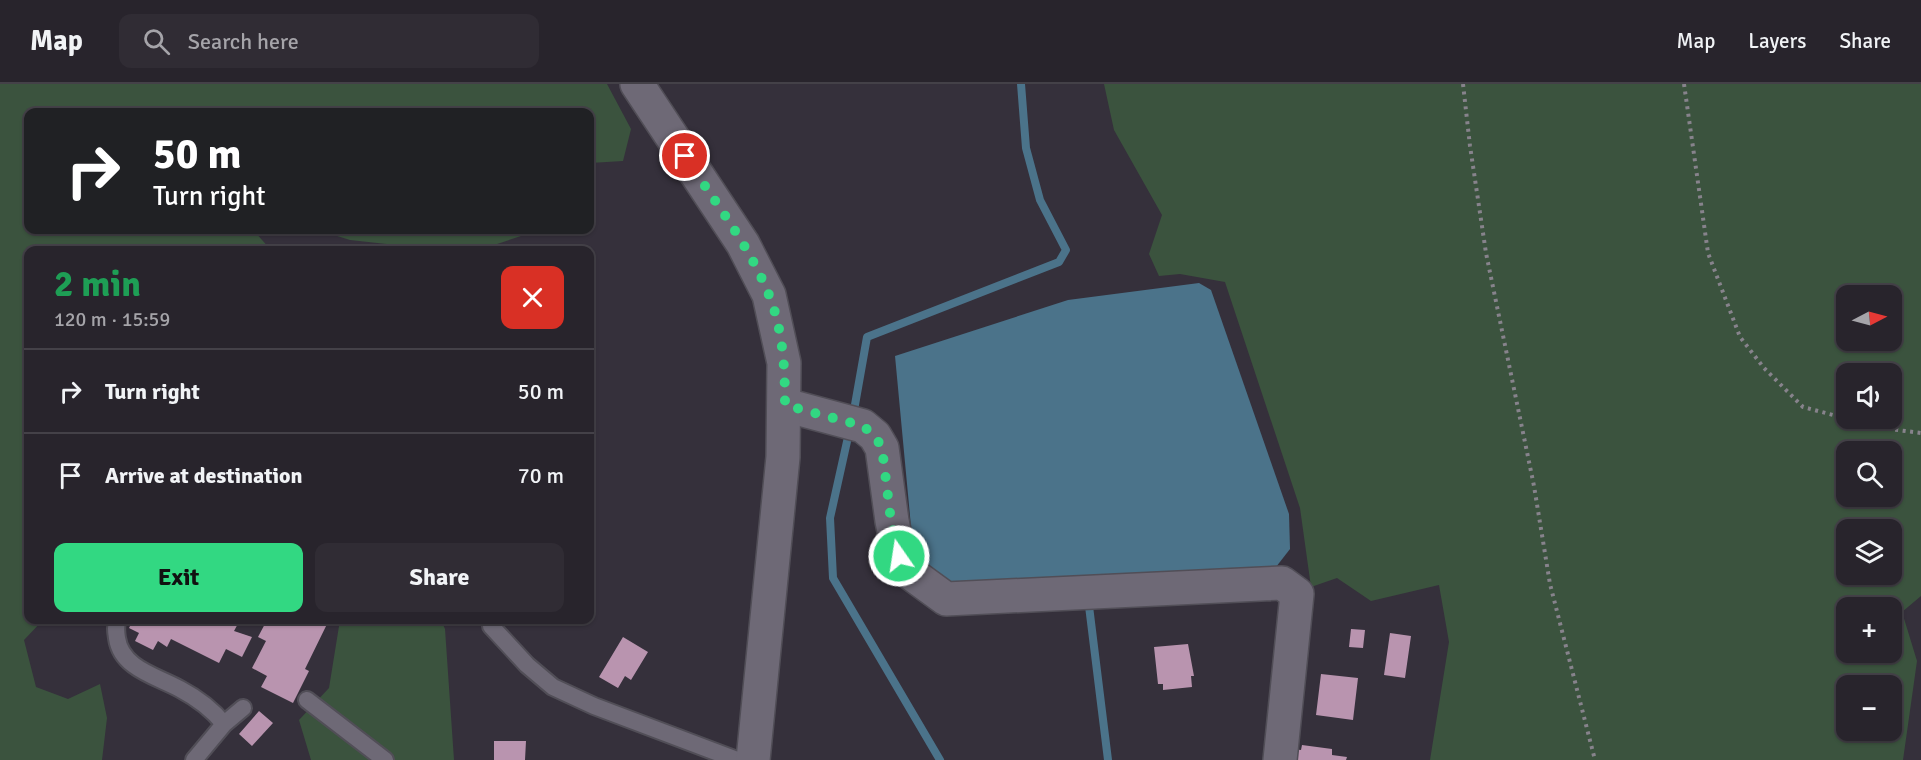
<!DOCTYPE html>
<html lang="en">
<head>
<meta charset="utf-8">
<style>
  body { margin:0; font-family:Signika,sans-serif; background:#302c34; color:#f1f3f6; height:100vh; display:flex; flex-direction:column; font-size:22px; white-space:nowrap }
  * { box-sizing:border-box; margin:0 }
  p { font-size:20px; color:#a5a4a9 }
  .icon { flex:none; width:33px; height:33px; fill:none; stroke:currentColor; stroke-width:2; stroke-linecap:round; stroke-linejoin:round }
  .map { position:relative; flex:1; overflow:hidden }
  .details { position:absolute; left:24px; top:162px; width:570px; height:378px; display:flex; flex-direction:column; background:#28242c; border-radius:12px; box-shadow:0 2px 4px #0004,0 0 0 2px #444148 }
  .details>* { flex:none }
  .hud { position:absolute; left:24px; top:24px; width:570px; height:126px; border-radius:12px; box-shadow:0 2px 4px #0004,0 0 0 2px #444148; background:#202124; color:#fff; overflow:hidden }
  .needle { width:39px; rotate:84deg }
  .tools { position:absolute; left:1836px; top:201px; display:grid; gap:12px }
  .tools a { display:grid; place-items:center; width:66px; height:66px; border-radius:12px; background:#28242c; box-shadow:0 2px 4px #0004,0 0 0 2px #444148; font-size:30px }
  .pin { position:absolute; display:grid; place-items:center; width:51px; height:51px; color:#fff; margin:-26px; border:3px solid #fff; border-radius:50%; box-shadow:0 2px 6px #0007 }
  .me { position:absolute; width:66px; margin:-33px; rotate:347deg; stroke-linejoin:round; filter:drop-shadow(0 0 4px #0008) }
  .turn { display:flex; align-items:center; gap:21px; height:126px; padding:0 30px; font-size:27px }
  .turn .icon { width:78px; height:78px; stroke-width:2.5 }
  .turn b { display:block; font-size:42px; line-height:51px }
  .round { display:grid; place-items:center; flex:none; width:63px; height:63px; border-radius:12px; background:#302c34 }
  .head { display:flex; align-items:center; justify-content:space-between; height:102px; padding:0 30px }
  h1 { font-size:36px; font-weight:700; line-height:45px; color:#1e9e55 }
  .button { display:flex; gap:12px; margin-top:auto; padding:12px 30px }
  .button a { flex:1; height:69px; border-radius:12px; background:#32d882; color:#111; font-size:24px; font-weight:700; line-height:69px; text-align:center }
  .button a+a { background:#302c34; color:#f1f3f6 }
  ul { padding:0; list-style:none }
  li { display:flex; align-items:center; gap:18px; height:84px; padding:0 30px; border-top:2px solid #444148 }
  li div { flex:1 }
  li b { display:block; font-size:22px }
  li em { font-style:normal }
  header { display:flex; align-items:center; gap:36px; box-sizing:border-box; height:84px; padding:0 30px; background:#28242c; border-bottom:2px solid #444148 }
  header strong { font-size:28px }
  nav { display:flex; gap:33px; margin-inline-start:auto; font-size:21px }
  .search { width:420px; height:54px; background:#302c34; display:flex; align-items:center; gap:15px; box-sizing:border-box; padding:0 21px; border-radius:12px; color:#a5a4a9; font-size:22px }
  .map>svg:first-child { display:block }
  .green { fill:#3b533e; fill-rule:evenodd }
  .water { fill:#4b738a }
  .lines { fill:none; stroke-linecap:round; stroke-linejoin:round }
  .stream { stroke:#4b738a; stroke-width:8 }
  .building { fill:#b994af }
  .service-casing { stroke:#514e57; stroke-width:20 }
  .minor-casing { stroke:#514e57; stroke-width:36 }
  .tertiary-casing { stroke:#514e57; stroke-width:36 }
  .path { stroke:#87838c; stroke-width:4; stroke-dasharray:3 4.5; stroke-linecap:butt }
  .service { stroke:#6e6976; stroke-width:16 }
  .minor { stroke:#6e6976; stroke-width:33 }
  .tertiary { stroke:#6e6976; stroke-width:33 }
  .route { stroke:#32d882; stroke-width:10; stroke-dasharray:0 18 }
</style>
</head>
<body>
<header>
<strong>Map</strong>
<div class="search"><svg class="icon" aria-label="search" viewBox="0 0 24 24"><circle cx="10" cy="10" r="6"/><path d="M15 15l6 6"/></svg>Search here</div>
<nav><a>Map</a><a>Layers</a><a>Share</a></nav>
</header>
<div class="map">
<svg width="1921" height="676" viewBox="0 0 1921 676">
  <rect width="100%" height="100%" fill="#35303b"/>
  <path class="green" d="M 0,0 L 607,0 L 631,45 L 623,77 L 590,79 L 590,28 L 28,28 L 28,146 L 253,146 L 271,166 L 28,166 L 28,536 L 43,536 L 24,556 L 36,603 L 68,615 L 100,600 L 107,634 L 102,676 L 0,676 Z
    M 1104,0 L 1921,0 L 1921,512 L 1902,528 L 1917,577 L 1903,676 L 1430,676 L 1449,558 L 1439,501 L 1371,517 L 1337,494 L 1311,503 L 1300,424 L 1225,198 L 1180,190 L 1159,192 L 1149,170 L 1162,131 L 1114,46 ZM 1846,212 L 1892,212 L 1892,256 L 1846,256 ZM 1846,290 L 1892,290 L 1892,334 L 1846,334 ZM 1846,368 L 1892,368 L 1892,412 L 1846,412 ZM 1846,446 L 1892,446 L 1892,490 L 1846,490 ZM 1846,524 L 1892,524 L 1892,568 L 1846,568 ZM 1846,602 L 1892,602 L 1892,646 L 1846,646 Z
    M 318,146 L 525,146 L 521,152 L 479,166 L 441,166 L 350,156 Z
    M 340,536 L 441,536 L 445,545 L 454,676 L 311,676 L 299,636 L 329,604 Z"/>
  <path class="water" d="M 1199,199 L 1211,206 L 1289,430 L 1290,465 L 1276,483 L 966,501 C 933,496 931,493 913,464 L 895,272 L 1068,216 Z"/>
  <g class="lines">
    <path class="stream" d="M 853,332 L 867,253 L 1059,178 L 1066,166 L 1040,116 L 1026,64 L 1021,0
      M 850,344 L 830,434 L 833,494 L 940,676
      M 1088,514 L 1108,676"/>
  </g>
  <path class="building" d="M 133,536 L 240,536 L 234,547 L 252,553 L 242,573 L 226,565 L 219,579 L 171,555 L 167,563 L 158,557 L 153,566 L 135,557 L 139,549 L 129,544 Z
    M 267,536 L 329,536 L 305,585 L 309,587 L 293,619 L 261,603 L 267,592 L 252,584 L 266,557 L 258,553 Z
    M 1351,545 L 1365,546 L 1363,564 L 1349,563 Z
    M 1390,549 L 1411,552 L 1405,594 L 1384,591 Z
    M 623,553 L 648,568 L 631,596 L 625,592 L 618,604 L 599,593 Z
    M 1188,560 L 1194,592 L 1191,592 L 1192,603 L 1163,606 L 1163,600 L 1158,600 L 1154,563 Z
    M 1321,590 L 1358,594 L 1353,636 L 1316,631 Z
    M 259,627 L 273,639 L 252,662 L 239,650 Z
    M 494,657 L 526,657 L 525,676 L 494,676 Z
    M 1302,661 L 1332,665 L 1332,671 L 1347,673 L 1346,676 L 1292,676 L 1293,665 L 1301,666 Z"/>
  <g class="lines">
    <defs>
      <path id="service" d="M 118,536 C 115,542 116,547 117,554 C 121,584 156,592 180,605 C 197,614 212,625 224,640
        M 491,542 L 527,581 L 553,603 L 594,622 L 737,676
        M 307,616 L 385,676
        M 194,676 L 224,640 L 243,624"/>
      <path id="minor" d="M 785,321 L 863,342 L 875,352 L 882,364 L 892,437 L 899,472 L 909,488 L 946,515 L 1282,499 L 1297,510 L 1280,676"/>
      <path id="tertiary" d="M 637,0 L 743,160 L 769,211 L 784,279 L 783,373 L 753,676"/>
    </defs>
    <use href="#service" class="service-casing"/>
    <use href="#minor" class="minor-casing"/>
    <use href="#tertiary" class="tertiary-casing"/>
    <path class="path" d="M 1463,0 L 1470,62 L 1486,169 L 1534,402 L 1550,500 L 1595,676
      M 1684,0 L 1708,169 L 1740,253 L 1764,284 L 1803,323 L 1882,344 L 1921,349"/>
    <use href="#service" class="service"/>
    <use href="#minor" class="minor"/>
    <use href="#tertiary" class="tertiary"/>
  </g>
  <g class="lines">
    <path class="route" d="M 685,72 C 714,117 749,161 769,211 C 783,246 785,284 785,321 L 863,342 L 875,352 L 882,364 L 891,437 L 899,472"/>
  </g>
</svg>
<div class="tools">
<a><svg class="needle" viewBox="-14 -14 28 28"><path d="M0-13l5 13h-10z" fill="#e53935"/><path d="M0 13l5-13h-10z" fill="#a5a4a9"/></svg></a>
<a><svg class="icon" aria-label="sound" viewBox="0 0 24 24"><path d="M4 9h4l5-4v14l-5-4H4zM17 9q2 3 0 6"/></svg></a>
<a><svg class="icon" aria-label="search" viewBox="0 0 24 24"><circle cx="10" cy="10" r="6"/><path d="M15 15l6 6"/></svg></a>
<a><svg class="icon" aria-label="layers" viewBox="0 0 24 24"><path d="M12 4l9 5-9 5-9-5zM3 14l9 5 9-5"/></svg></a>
<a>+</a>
<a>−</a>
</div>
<div class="pin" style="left:685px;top:72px;background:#d93025"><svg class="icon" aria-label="arrive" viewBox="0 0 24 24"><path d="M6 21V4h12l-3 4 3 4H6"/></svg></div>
<svg class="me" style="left:899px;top:472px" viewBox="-20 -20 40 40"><circle r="17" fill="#32d882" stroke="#fff" stroke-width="3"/><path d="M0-11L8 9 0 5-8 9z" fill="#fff"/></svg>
<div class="hud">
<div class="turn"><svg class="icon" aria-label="right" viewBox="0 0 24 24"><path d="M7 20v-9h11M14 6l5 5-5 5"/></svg><div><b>50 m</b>Turn right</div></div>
</div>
<section class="details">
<div class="head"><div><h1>2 min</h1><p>120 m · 15:59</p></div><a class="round" style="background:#d93025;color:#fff"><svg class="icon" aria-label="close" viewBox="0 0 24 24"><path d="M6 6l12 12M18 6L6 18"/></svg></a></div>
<ul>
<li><svg class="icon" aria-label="right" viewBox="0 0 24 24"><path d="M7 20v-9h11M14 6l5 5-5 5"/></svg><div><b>Turn right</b></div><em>50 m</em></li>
<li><svg class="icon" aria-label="arrive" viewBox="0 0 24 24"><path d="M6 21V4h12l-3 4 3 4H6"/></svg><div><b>Arrive at destination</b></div><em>70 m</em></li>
</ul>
<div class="button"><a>Exit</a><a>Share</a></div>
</section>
</div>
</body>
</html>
